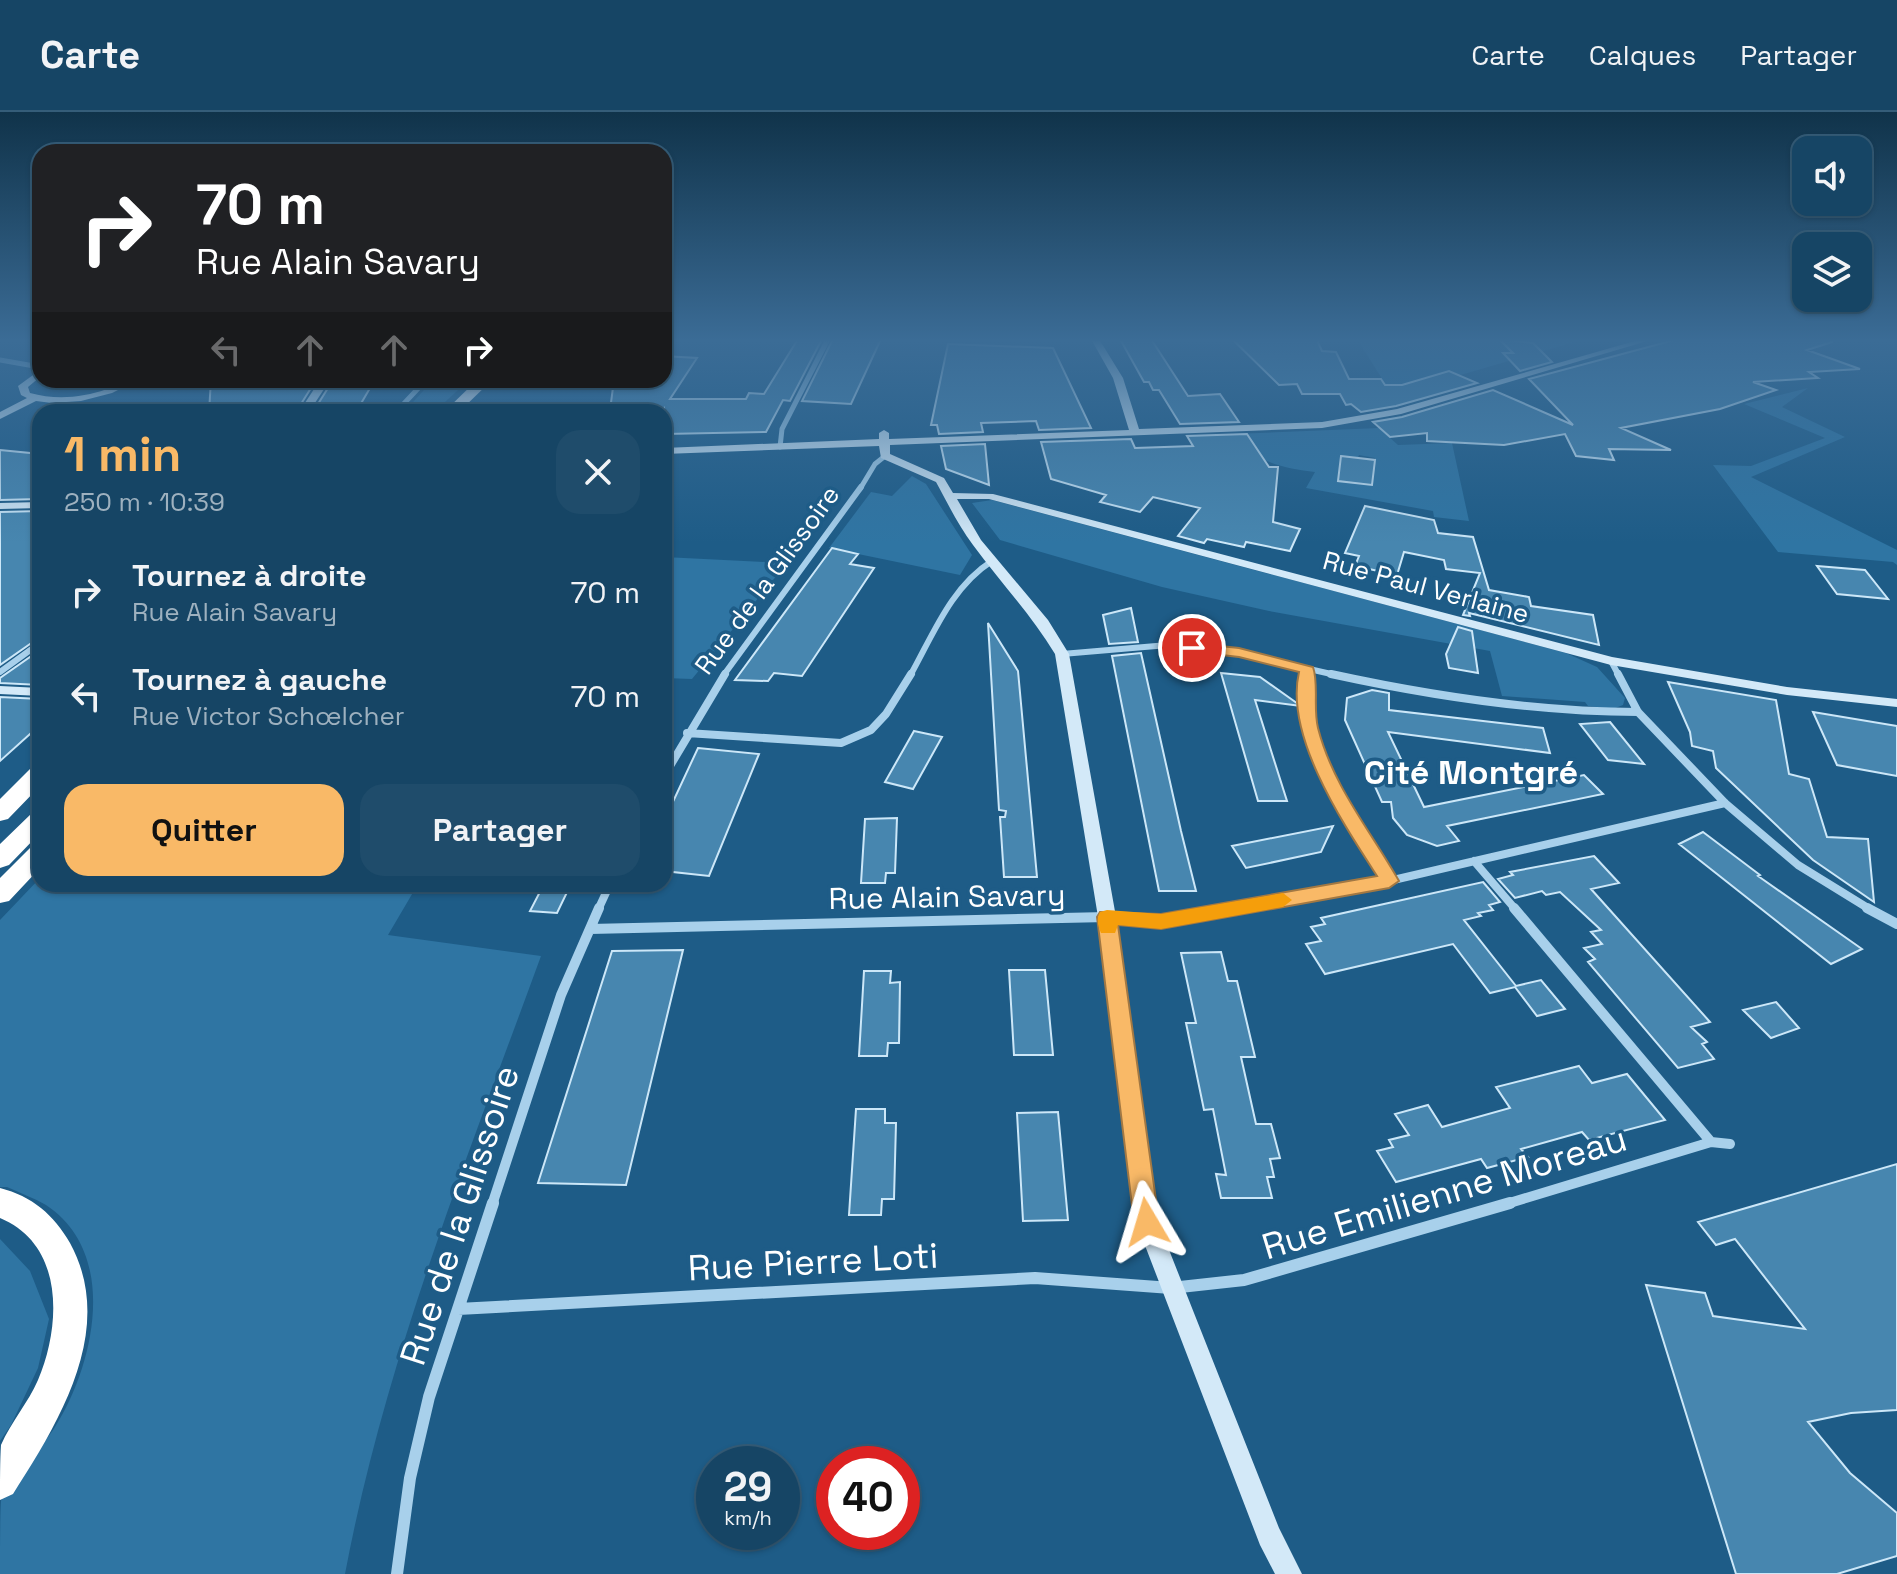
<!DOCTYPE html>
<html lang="fr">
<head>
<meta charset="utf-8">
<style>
  body { margin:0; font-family:"Space Grotesk",sans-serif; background:#1f4c6b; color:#f1f3f6; height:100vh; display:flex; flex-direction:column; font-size:30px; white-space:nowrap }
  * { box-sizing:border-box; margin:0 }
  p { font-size:26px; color:#9eb1bf }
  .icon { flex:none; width:44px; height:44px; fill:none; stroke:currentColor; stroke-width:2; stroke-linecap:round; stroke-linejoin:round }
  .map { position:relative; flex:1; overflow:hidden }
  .panel { position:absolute; left:32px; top:292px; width:640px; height:488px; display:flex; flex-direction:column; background:#164565; border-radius:24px; box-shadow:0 2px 6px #0004,0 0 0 2px #355d79 }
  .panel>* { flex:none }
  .banner { position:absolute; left:32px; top:32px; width:640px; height:244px; border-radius:24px; box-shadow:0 2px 6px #0004,0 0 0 2px #355d79; background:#202124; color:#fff; overflow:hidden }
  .fabs { position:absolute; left:1792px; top:24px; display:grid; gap:16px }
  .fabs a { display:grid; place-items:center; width:80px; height:80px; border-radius:16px; background:#164565; box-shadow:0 2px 6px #0004,0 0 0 2px #355d79; font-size:40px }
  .speed { position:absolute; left:696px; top:1334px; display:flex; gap:16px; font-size:40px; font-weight:700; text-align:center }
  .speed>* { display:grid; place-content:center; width:104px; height:104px; border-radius:50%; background:#164565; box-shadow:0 2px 6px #0004,0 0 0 2px #355d79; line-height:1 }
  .speed small { font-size:20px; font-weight:400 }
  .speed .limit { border:12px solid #d22; background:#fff; color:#111 }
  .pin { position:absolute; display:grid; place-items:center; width:68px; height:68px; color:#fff; margin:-34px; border:4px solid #fff; border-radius:50%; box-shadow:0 2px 8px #0007 }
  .me { position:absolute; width:88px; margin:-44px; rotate:353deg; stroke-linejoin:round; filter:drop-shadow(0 0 6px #0008) }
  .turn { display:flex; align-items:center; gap:28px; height:168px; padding:0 32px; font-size:36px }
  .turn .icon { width:104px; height:104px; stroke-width:2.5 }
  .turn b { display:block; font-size:56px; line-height:68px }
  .lanes { display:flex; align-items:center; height:76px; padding:0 32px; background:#0003; justify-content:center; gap:40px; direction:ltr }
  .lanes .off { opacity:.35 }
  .round { display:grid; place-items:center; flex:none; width:84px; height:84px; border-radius:24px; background:#1f4c6b }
  .head { display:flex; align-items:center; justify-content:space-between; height:136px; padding:0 32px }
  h1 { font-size:48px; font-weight:700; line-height:60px; color:#f9b967 }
  .cta { display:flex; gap:16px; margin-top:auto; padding:16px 32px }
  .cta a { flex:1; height:92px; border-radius:24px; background:#f9b967; color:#111; font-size:32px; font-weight:700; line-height:92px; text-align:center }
  .cta a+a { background:#1f4c6b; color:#f1f3f6 }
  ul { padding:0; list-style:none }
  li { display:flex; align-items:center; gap:24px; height:104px; padding:0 32px }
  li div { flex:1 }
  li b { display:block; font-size:30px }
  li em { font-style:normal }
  header { display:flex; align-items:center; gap:48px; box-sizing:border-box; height:112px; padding:0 40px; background:#164565; border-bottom:2px solid #355d79 }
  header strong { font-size:38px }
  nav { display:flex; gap:44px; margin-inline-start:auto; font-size:28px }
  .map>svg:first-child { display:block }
  .green { fill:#2f75a3; fill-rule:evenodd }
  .building { fill:#4786af; stroke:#cce7f8; stroke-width:2 }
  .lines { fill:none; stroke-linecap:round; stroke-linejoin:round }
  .street-far4 { stroke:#a8d0eb; stroke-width:5 }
  .street-far3 { stroke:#a8d0eb; stroke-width:6 }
  .street-far2 { stroke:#a8d0eb; stroke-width:8 }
  .street-far1 { stroke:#a8d0eb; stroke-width:10 }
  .street { stroke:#a8d0eb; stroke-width:12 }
  .secondary { fill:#d3e9f8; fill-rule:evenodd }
  .highway { fill:#fff; fill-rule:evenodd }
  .route { fill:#f9b967; stroke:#a27843; stroke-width:2 }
  .slow { fill:#f59e0b }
  .labels { text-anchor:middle; stroke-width:7; stroke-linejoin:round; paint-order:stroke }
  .far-street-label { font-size:26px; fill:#fff; stroke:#1e5c87 }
  .street-label { font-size:30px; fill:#fff; stroke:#1e5c87 }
  .quarter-label { font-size:34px; font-weight:bold; fill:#fff; stroke:#1e5c87 }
  .near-street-label { font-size:36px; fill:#fff; stroke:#1e5c87 }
</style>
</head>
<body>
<header>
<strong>Carte</strong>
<nav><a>Carte</a><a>Calques</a><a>Partager</a></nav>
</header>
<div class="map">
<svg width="1897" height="1462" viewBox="0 0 1897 1462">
  <rect width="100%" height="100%" fill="#1e5c87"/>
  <path class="green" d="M 1357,227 L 1585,227 L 1388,284 L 1381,265 Z
    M 433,268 L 469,268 L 434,300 L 404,300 Z
    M 1808,276 L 1782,295 L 1845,325 L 1751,365 L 1897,438 L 1897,453 L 1893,450 L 1778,440 L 1713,353 L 1751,354 L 1825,326 L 1744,292 Z
    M 1379,316 L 1398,333 L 1452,331 L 1469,409 L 1434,405 L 1433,399 L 1306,376 L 1315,360 C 1283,356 1253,350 1233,322 ZM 1359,343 L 1375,346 L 1372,373 L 1338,369 L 1341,344 L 1358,346 Z
    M 912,364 L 926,372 L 972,443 L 960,463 L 829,436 L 871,380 L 892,384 Z
    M 992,388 L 1566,541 L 1597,555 L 1625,586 L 1623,593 L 1613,597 L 1588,594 L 1585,590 L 1502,584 L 1490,539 L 1269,499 L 1162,475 L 1000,428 L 972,391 Z
    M 664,445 L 787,451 L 692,567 L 664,566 Z
    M 40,766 L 40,772 L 418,772 L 388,823 L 541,844 C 467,1047 385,1249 345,1462 L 0,1462 C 0,1445 0,1403 1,1389 C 10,1366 41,1337 55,1315 C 94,1253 120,1142 46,1093 C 34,1086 20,1081 7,1075 L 0,1075 L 0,808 Z
    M 0,1127 L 30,1159 L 49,1207 L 38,1256 L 11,1313 L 0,1329 Z"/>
  <path class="building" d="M 798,227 L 822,227 L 790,289 L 783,288 L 766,320 L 664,322 L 664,297 L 662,300 L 610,298 L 614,268 L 664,268 L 664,244 L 697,246 L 670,287 L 746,287 L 749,281 L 764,282 Z
    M 833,227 L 881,227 L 851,292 L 802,289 Z
    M 1120,227 L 1151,227 L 1188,284 L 1220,282 L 1239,310 L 1180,312 L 1159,278 L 1153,278 L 1149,270 L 1144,270 Z
    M 1499,227 L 1533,231 L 1552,250 L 1520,259 L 1503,241 L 1513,241 Z
    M 1678,227 L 1831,227 L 1832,230 L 1807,238 L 1860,257 L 1809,260 L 1818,266 L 1753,270 L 1776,278 L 1720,297 L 1621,316 L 1671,338 L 1609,337 L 1614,348 L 1576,344 L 1565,322 L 1504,333 L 1427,329 L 1427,321 L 1390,325 L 1373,310 L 1402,305 L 1493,278 L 1573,313 L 1529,267 Z
    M 1233,228 L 1317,228 L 1322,239 L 1336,240 L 1349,267 L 1381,267 L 1385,273 L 1402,273 L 1449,259 L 1477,271 L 1396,294 L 1361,300 L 1351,292 L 1346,293 L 1340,282 L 1302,282 L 1297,272 L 1279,273 Z
    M 948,232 L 1053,236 L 1091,316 L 1039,318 L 1036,309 L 981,311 L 983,320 L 939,322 L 937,313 L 931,313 Z
    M 211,268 L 316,268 L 296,300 L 209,300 Z
    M 333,268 L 358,268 L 355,271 L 373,271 L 356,300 L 313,300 Z
    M 1247,322 L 1269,355 L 1278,355 L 1273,410 L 1300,417 L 1290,439 L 1246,430 L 1244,435 L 1207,427 L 1204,431 L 1178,424 L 1200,396 L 1153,385 L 1140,400 L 1100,390 L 1106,383 L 1051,367 L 1041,330 L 1131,327 L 1135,336 L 1193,334 L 1187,324 Z
    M 985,332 L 989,373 L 946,357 L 941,334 Z
    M 0,338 L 40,342 L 40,387 L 0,388 Z
    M 1341,344 L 1375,348 L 1372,373 L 1338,369 Z
    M 1365,394 L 1434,408 L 1438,421 L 1473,425 L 1489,478 L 1529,485 L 1531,494 L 1593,503 L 1599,533 L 1469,501 L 1470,504 L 1463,503 L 1480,461 L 1446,457 L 1444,448 L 1404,440 L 1397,463 L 1355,454 L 1359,444 L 1345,441 Z
    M 40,399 L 40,525 L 0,553 L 0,400 Z
    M 832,436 L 858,442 L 850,452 L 874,456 L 802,564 L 774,561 L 768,569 L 735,568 Z
    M 1817,454 L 1865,458 L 1888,487 L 1837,482 Z
    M 1131,496 L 1138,530 L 1109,532 L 1103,503 Z
    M 988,511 L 1018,559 L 1037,765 L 1004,765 L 1000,705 L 1005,705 L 1006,699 L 999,698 Z
    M 1458,515 L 1472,519 L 1478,561 L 1449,556 L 1446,542 Z
    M 40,538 L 40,573 L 0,571 L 0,566 Z
    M 1141,541 L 1181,719 L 1196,779 L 1159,779 L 1112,544 Z
    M 1221,561 L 1260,565 L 1301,594 L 1255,588 L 1287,689 L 1258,689 Z
    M 1668,570 L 1776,588 L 1789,662 L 1809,667 L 1827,725 L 1868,727 L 1874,790 L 1813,748 L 1716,656 L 1713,639 L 1692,634 L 1690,620 Z
    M 1372,578 L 1389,581 L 1389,598 L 1543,616 L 1550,641 L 1388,620 L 1424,695 L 1584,663 L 1603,682 L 1447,714 L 1459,729 L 1437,734 L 1407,723 L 1393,706 L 1391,690 L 1382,690 L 1345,608 L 1347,586 Z
    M 0,585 L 40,587 L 40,613 L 0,649 Z
    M 1813,600 L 1897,614 L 1897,664 L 1837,653 Z
    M 1610,610 L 1644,652 L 1608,648 L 1580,612 Z
    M 914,619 L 942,625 L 913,677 L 885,670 Z
    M 698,636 L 759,642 L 709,764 L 664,759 L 664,709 Z
    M 897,706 L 895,761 L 886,761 L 885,771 L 861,771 L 865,707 Z
    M 1333,714 L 1321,740 L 1246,756 L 1232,734 Z
    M 1703,720 L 1760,763 L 1758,764 L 1862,837 L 1831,852 L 1679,732 Z
    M 1594,744 L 1619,771 L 1591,777 L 1710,910 L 1691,915 L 1707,930 L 1702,932 L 1714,947 L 1678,956 L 1588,850 L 1595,847 L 1584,836 L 1602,832 L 1591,820 L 1601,818 L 1560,780 L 1546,783 L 1542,779 L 1515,786 L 1498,767 L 1513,763 L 1510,760 Z
    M 1483,770 L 1500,790 L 1489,793 L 1493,798 L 1478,801 L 1481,804 L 1464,808 L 1516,874 L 1541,868 L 1565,897 L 1537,904 L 1515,875 L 1490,881 L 1453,832 L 1325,862 L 1306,832 L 1321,829 L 1311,815 L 1325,812 L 1321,806 Z
    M 544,772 L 571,772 L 557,801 L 530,799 Z
    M 683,838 L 626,1073 L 538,1071 L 612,839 Z
    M 1221,840 L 1228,869 L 1237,869 L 1255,945 L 1241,945 L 1256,1012 L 1271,1012 L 1280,1046 L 1270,1047 L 1274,1065 L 1267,1065 L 1272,1086 L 1221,1086 L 1216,1062 L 1226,1063 L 1213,997 L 1204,998 L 1186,911 L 1196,911 L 1181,841 Z
    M 1009,858 L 1045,858 L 1053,943 L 1014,943 Z
    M 864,859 L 891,859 L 890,871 L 900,870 L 899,931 L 888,931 L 887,944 L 859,944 Z
    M 1776,890 L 1799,916 L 1771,926 L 1743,898 Z
    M 1579,954 L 1592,971 L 1627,962 L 1665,1008 L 1589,1028 L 1582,1020 L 1521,1037 L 1528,1045 L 1487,1056 L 1481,1047 L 1396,1070 L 1377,1039 L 1393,1035 L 1389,1028 L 1409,1023 L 1395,1002 L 1428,993 L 1442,1015 L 1510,996 L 1496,975 Z
    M 856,997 L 885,997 L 885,1011 L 896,1011 L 894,1087 L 882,1087 L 881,1103 L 849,1103 Z
    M 1058,1000 L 1068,1108 L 1023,1109 L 1017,1001 Z
    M 1897,1052 L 1897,1298 L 1851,1301 L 1808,1310 L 1850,1361 L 1897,1401 L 1897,1444 L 1837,1462 L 1736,1462 L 1646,1173 L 1705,1181 L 1713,1204 L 1805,1217 L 1735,1127 L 1716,1133 L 1698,1110 Z"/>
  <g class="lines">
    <path class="street-far4" d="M 0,248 L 40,255
      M 396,300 L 426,268
      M 780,335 L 782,317 L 828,227
      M 860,377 L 875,352 L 885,344"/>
    <path class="street-far3" d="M 1062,542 L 1168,533 L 1239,541 L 1340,564
      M 1611,549 L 1619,564
      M 0,560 L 40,531
      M 723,564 L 861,375
      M 910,564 C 933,523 951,475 992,449
      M 1307,564 L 1308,558"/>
    <path class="street-far2" d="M 1308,562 C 1300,639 1349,707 1389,769
      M 1331,562 C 1432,584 1534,600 1638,600
      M 1618,562 L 1638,600 L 1725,691 L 1798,753 L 1871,798
      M 687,621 L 841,631 L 871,618 L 886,602 L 911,562
      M 664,664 L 725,562
      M 1474,749 L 1516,798
      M 598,798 L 610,772
      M 1222,798 L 1389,769 L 1725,691"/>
    <path class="street-far1" d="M 1514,796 L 1711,1030
      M 1867,796 L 1897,812
      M 590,817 L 1107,805 L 1161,809 L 1233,796
      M 492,1093 L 561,883 L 599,796
      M 1503,1093 L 1711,1030 L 1730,1032"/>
    <path class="street" d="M 458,1197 L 1035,1166 L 1171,1176 L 1244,1168 L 1510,1091
      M 397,1462 L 410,1366 L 429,1285 L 493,1091"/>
    <path class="secondary" d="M 1091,227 L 1099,227 L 1123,266 L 1139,317 L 1322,310 L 1397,297 L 1642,227 L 1654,227 L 1401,302 L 1322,316 L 890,333 L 890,342 L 944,366 L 953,381 L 993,382 L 1612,545 L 1787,575 L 1897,587 L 1897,595 L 1787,583 L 1611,553 L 989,387 L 957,387 L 981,428 L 1048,508 L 1069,542 L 1116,805 L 1158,1110 L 1279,1416 L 1302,1462 L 1275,1462 L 1260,1433 L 1136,1110 L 1098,805 L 1055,542 C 1031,502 1000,470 973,433 C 958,413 947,390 936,370 L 881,346 L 879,334 L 664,342 L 664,336 L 879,327 L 879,321 L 884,318 L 889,321 L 889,327 L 1129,318 L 1113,266 Z
      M 40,258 L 40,265 L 28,275 L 30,281 C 55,288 82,286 107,277 C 118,273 126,268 138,268 L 112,281 L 81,289 L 52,291 L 36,289 L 0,307 L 0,300 L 27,286 L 21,283 L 18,274 Z
      M 320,268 L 330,268 L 309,300 L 299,300 Z
      M 40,390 L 40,396 L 0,397 L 0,391 Z
      M 0,574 L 40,576 L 40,584 L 0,582 Z"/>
    <path class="highway" d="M 477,268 L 492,268 L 459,300 L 444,300 Z
      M 40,652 L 40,674 L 8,707 L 0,709 L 0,687 L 32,655 Z
      M 40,699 L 40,721 L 9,753 L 0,756 L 0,732 L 32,701 Z
      M 40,732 L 40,756 L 9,789 L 0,791 L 0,766 L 31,735 Z
      M 0,1076 C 32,1084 54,1103 70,1131 C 117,1217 59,1310 13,1382 L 0,1388 C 0,1372 0,1347 1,1333 C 11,1310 28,1291 38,1268 C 61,1214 65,1133 0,1106 Z"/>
  </g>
  <linearGradient id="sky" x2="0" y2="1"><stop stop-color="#10334a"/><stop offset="0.53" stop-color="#3b6c96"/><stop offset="1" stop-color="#3b6c96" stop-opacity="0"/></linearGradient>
  <rect width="1897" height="431" fill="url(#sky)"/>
  <path class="route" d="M 1192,531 L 1239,536 L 1313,555 C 1319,572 1313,596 1318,616 C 1333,674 1370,718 1399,769 L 1389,776 L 1161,817 L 1118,813 L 1159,1110 L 1155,1118 L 1147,1122 L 1138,1118 L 1134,1110 L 1097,805 L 1100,800 L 1161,802 L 1377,764 C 1344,713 1284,624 1299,560 L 1239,545 L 1187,539 L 1187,533 Z"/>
  <path class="slow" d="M 1283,781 L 1292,788 L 1283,795 L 1161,817 L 1118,813 L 1115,821 L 1101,821 C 1098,814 1096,807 1100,800 L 1107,798 L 1161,802 Z"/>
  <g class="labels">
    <g class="far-street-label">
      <text transform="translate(767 468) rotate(-54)" y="9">Rue de la Glissoire</text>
      <text transform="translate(1426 475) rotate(15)" y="9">Rue Paul Verlaine</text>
    </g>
    <g class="street-label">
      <text transform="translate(947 785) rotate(-1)" y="10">Rue Alain Savary</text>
    </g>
    <g class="quarter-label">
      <text x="1471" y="672">Cité Montgré</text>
    </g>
    <g class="near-street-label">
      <text transform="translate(1444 1080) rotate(-17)" y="13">Rue Emilienne Moreau</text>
      <text transform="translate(459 1103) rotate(-72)" y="13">Rue de la Glissoire</text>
      <text transform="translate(813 1149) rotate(-3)" y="13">Rue Pierre Loti</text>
    </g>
  </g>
</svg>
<div class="fabs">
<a><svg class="icon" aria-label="sound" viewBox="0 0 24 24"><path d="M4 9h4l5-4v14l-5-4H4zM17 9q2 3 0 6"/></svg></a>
<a><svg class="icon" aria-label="layers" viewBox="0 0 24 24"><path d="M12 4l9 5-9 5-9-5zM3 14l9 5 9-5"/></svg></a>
</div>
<div class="speed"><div>29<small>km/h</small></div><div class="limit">40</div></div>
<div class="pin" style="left:1192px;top:536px;background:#d93025"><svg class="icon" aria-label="arrive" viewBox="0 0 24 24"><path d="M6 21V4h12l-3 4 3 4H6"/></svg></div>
<svg class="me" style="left:1147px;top:1110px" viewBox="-20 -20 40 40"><path d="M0-17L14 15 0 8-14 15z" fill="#f9b967" stroke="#fff" stroke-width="4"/></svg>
<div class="banner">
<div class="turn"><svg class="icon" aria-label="right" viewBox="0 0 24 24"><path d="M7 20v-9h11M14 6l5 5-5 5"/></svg><div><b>70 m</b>Rue Alain Savary</div></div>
<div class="lanes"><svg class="icon off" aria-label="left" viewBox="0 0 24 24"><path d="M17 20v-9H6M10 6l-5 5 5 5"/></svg><svg class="icon off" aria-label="ahead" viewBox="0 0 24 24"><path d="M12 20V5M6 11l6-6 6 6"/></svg><svg class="icon off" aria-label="ahead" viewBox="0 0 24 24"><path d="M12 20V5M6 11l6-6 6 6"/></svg><svg class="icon" aria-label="right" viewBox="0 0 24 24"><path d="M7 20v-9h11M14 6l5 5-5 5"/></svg></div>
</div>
<section class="panel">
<div class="head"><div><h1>1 min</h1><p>250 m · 10:39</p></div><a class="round"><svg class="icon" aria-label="close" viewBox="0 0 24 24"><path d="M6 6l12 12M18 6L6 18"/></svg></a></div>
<ul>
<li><svg class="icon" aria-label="right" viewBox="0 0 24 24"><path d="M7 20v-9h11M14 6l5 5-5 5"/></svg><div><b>Tournez à droite</b><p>Rue Alain Savary</p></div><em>70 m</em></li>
<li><svg class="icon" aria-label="left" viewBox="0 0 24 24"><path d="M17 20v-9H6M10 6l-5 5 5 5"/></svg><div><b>Tournez à gauche</b><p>Rue Victor Schœlcher</p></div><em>70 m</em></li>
</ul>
<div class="cta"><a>Quitter</a><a>Partager</a></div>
</section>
</div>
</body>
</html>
